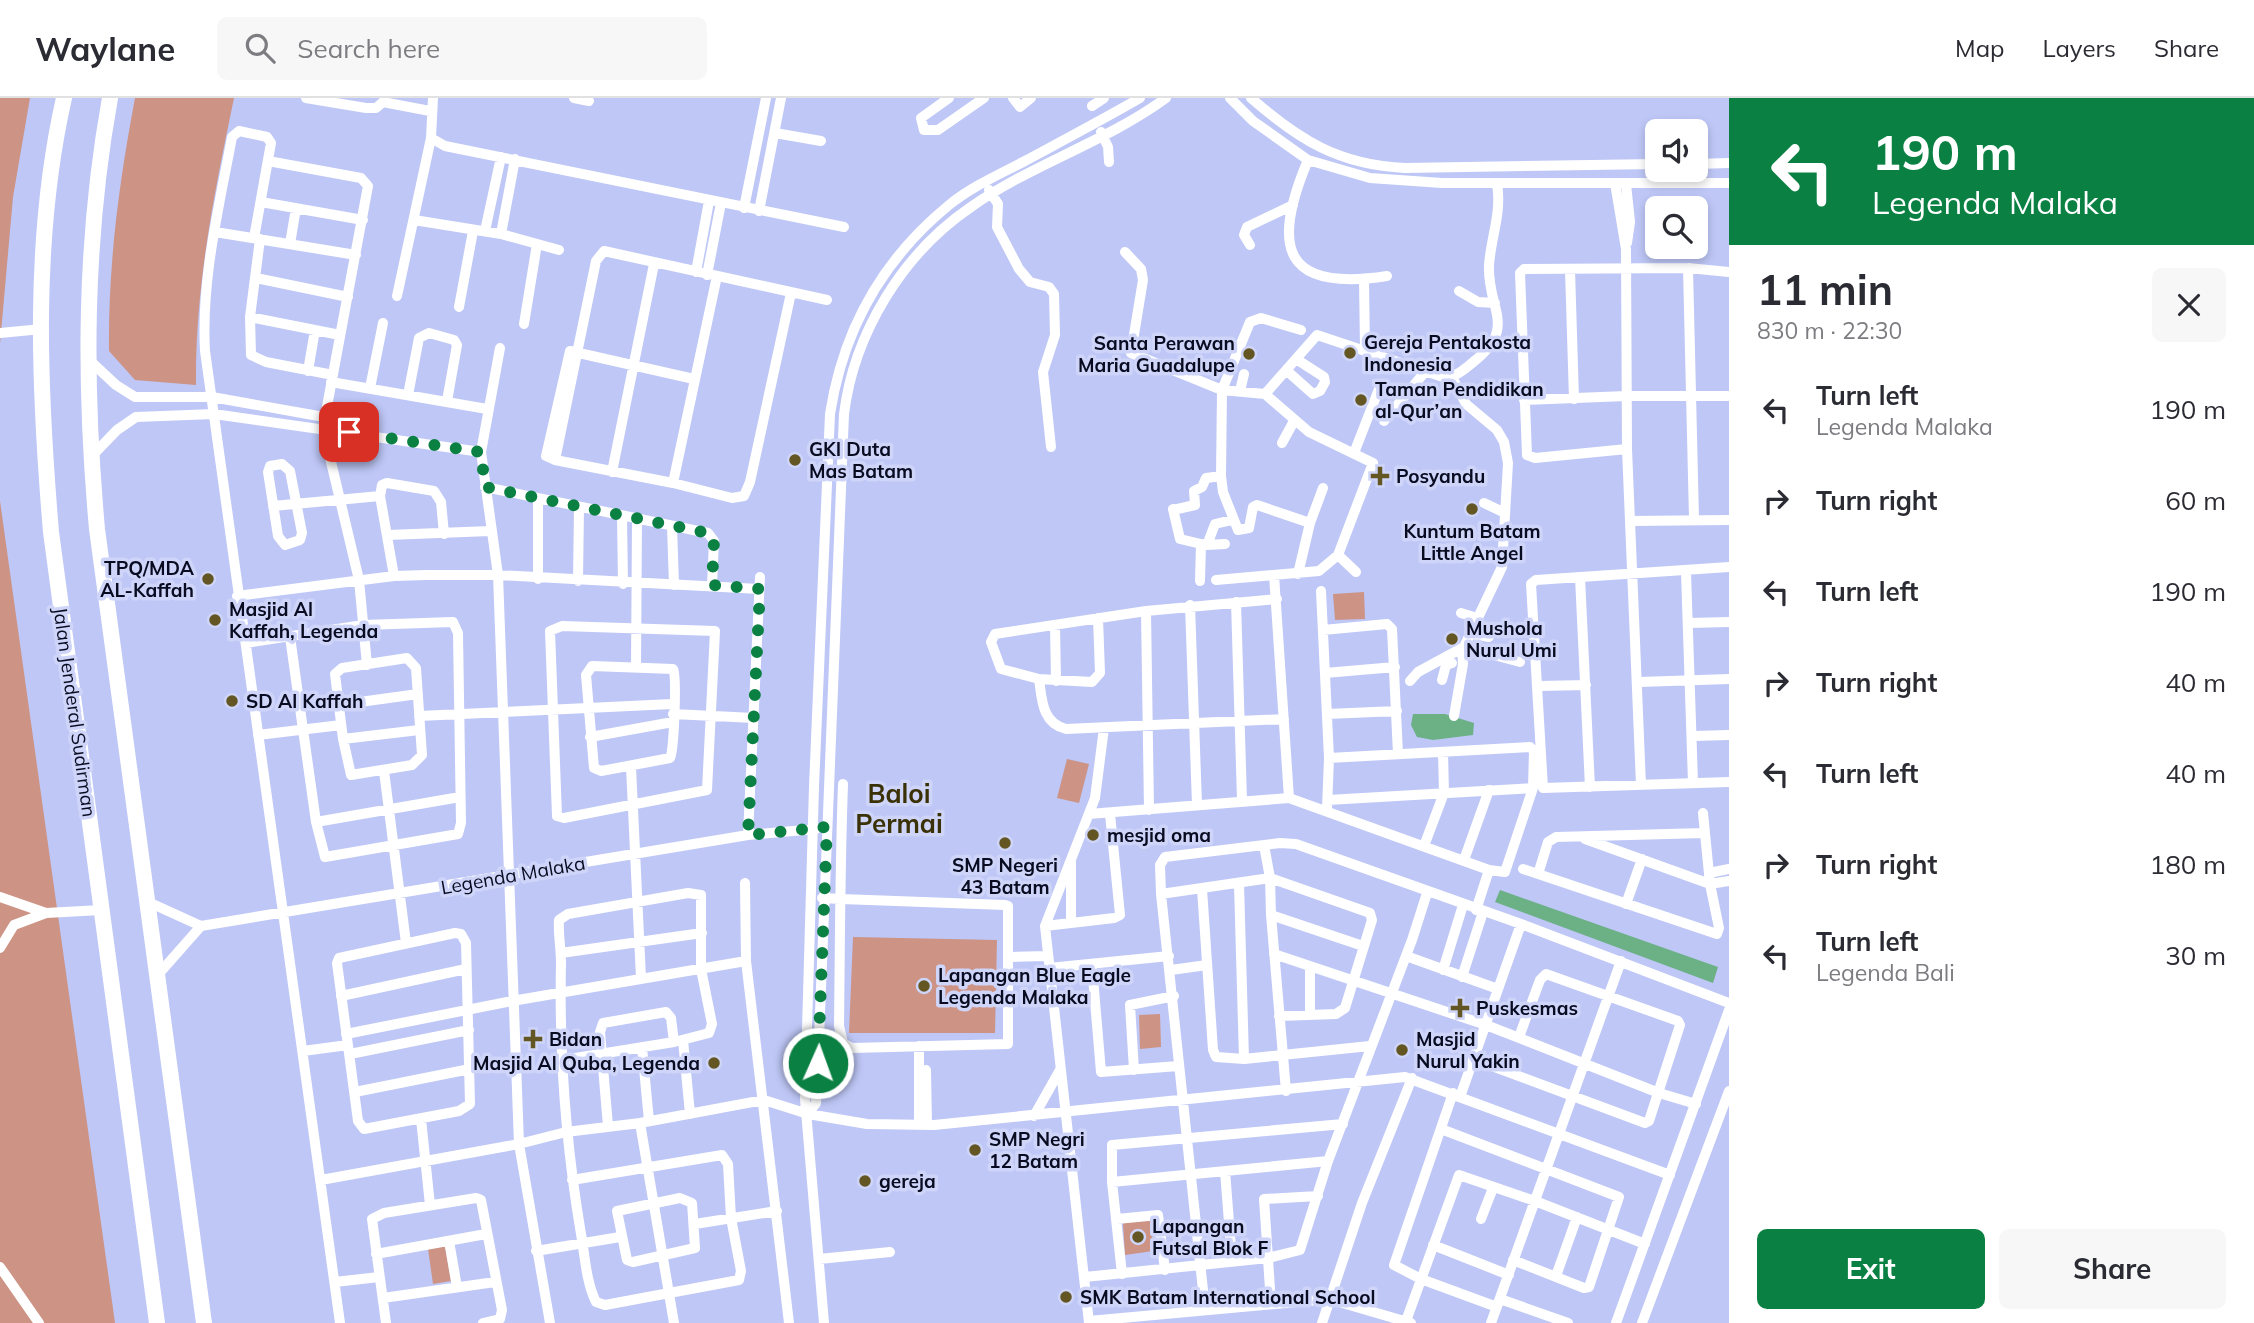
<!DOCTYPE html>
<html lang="en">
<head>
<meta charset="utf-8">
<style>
  body { margin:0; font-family:Mulish,sans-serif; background:#f7f7f7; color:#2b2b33; height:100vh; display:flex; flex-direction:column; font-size:26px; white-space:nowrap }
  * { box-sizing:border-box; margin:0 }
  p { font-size:23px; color:#7c7c81 }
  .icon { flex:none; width:38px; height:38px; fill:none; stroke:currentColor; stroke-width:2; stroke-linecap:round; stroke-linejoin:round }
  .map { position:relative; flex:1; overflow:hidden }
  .sheet { display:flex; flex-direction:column; background:#fff; width:525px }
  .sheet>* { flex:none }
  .banner { background:#0b8043; color:#fff; overflow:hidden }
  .controls { position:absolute; left:1645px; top:21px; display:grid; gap:14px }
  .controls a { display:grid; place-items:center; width:63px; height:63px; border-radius:10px; background:#fff; box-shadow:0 4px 10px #0003; font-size:35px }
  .pin { position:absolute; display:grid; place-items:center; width:60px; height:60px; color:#fff; margin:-30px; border-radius:14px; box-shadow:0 4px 10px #0006 }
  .me { position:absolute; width:77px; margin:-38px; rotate:2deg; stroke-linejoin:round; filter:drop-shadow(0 0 5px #0008) }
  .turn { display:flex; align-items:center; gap:24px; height:147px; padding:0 28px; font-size:32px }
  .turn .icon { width:91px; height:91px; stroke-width:2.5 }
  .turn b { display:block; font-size:49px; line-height:60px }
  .round { display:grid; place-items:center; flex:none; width:74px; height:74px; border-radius:10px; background:#f7f7f7 }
  .overview { display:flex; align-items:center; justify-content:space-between; height:119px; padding:0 28px }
  h1 { font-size:42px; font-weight:700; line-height:52px }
  .button { display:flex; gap:14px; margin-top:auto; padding:14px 28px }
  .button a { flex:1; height:80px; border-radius:10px; background:#0b8043; color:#fff; font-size:28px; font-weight:700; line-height:80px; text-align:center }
  .button a+a { background:#f7f7f7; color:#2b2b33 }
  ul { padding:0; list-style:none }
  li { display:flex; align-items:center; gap:21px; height:91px; padding:0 28px }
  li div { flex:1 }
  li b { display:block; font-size:26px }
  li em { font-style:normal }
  header { display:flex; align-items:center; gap:42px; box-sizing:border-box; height:98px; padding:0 35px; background:#fff; border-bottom:2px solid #e1e1e2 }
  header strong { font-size:33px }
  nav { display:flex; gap:38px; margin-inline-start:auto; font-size:24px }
  .search { width:490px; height:63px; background:#f7f7f7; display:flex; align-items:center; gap:18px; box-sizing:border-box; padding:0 24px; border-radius:10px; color:#7c7c81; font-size:26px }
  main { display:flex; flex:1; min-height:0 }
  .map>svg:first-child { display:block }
  .green { fill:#cd9384 }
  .water { fill:#6cb186 }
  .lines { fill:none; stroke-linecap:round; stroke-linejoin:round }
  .minor { stroke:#fff; stroke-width:10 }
  .highway { stroke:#fff; stroke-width:16 }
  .route { stroke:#0b8043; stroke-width:12; stroke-dasharray:0 21.6 }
  .poi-dot { fill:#635623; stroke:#ced5f9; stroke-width:2.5 }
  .labels { text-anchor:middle; stroke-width:7; stroke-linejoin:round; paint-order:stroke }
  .poi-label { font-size:19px; font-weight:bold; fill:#090c20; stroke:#ced5f9; text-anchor:start }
  .street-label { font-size:19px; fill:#090c20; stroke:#ced5f9 }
  .district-label { font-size:26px; font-weight:bold; fill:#3b3106; stroke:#ced5f9 }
</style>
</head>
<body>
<header>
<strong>Waylane</strong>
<div class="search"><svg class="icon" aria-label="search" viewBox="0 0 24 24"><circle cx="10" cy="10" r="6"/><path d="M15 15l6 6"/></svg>Search here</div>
<nav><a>Map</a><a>Layers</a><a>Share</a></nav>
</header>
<main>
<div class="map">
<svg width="1729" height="1225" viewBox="0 0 1729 1225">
  <rect width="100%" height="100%" fill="#bec7f6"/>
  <path class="green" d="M 0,0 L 30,0 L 13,99 L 0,246 Z
    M 135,0 L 234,0 C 214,96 195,189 196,287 L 135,282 L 109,253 C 108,167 119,85 135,0 Z
    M 0,403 L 115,1225 L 0,1225 Z
    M 1364,494 L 1365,521 L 1335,522 L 1333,496 Z
    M 1067,661 L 1089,666 L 1079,705 L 1057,700 Z
    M 853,839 L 997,842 L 995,935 L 849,935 Z
    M 1160,916 L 1161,949 L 1140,951 L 1139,917 Z
    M 1152,1122 L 1153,1153 L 1125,1157 L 1123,1125 Z
    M 445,1148 L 451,1183 L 433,1186 L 428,1151 Z"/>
  <path class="water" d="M 1413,616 L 1445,616 L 1474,625 L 1473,637 L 1433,642 L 1417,639 L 1411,627 Z
    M 1500,792 L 1718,869 L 1713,885 L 1495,804 Z"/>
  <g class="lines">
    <path class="minor" d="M 306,0 L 366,10 L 376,10 L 383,4 L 430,13
      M 574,0 L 589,3
      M 949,0 L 921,20 L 924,32 L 938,32 L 984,0
      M 1013,0 L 1020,9 L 1031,0
      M 1230,0 L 1253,23 L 1308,62 L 1370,80 L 1442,85 L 1729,85
      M 1251,0 C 1299,42 1339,67 1405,70 L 1657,66
      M 1092,8 L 1104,0
      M 1101,34 L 1108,49 L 1109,64
      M 775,35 L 821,43
      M 431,40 L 445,48 L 844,129
      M 1308,62 C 1271,150 1283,194 1387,178
      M 268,63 L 361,80 L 368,88 L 323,330 L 359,482 L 367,567
      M 1696,66 L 1729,65
      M 1615,85 L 1626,151 L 1627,351 L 1641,687
      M 1626,86 L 1630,124 L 1627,145
      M 989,92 L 998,106 L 997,129 L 1019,171 L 1030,184 L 1049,189 L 1054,196 L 1055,237 L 1043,274 L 1051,349
      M 261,104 L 363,122
      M 744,110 L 766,0
      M 759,113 L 781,0
      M 414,122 L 501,136 L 559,152
      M 485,133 L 501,59
      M 215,134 L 356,157
      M 501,136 L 515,61
      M 254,140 L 271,45 L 267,39 L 239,33 L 232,39 C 219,109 201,182 205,253 L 340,1225
      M 260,141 L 250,219 L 251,257 L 266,264 L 333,277
      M 290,146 L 296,110
      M 1250,147 L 1244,137 L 1247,129 L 1293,107
      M 1125,154 L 1141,171 L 1143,182 L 1131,255 L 1222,292 L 1265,296 L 1309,334 L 1373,365 L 1338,457 L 1319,473 L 1216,482
      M 1688,170 L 1694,421
      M 1570,172 L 1574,301
      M 696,174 L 709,103
      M 707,177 L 721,105
      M 256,180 L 348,199
      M 1364,182 L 1365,252
      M 1459,193 L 1478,204 L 1495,205
      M 397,198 L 431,40 L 433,0
      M 459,209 L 473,133
      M 250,219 L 340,237
      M 524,226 L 537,146
      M 0,235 L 42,231
      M 500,250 L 481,354 L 498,477 L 519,1046 L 550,1225
      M 87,260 L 116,287 L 135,299 L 212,299 L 324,319
      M 1286,272 L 1313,296 L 1320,293 L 1325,284 L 1324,279 L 1296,261
      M 308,273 L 315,232
      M 694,281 L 570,253 L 546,358 L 555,362 L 673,385 L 732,400 L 744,398 L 750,384 L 791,195
      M 331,284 L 487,311
      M 370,290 L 383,225
      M 1240,293 L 1244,276
      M 1265,296 L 1317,237 L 1443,279 C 1456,279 1462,273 1472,265 C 1519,229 1487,212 1489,167 C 1491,139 1502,114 1497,86
      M 408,297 L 419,240 L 429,235 L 454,242 L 457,247 L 447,303
      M 1524,302 L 1627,298 L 1729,298
      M 1384,323 L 1424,275
      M 1282,345 L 1294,323
      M 1627,351 L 1535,360 L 1527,357 L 1520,175 L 1524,171 L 1688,170 L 1729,174
      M 1354,355 L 1379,291 L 1384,289 L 1405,296
      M 90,360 L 117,332 L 136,319 L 214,316 L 481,354
      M 555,362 L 596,163 L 604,153 L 827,202
      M 282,366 L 290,373 L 302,435 L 300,442 L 285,447 L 278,438 L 268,374 L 270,368 Z
      M 612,374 L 654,166
      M 1221,378 L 1223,394 L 1238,432 L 1249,430 L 1253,409 L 1257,407 L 1310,425
      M 673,385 L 717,178
      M 485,389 L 708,435 L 714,443 L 712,487
      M 1484,405 L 1505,415
      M 273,408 L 380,398
      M 1173,411 L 1180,441 L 1201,446
      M 1173,412 L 1195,407 L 1194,393 L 1202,389 L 1206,380 L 1221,378 L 1222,292 L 1250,224 L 1261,220 L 1301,232
      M 622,418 L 623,486
      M 1631,423 L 1729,422
      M 672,428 L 674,487
      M 388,437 L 490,433
      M 1225,446 L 1207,447 L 1215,426 L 1232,422
      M 1338,457 L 1356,474
      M 1729,469 L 1536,482 L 1531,486 L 1543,690 L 1729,684
      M 1686,474 L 1693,685
      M 1298,476 L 1310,425 L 1323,390
      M 1274,477 L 1289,700
      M 394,478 L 380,398 L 382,387 L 387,385 L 434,393 L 441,404 L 444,436
      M 1580,479 L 1590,689
      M 538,481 L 538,400
      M 578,483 L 579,409
      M 1200,483 L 1201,446 L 1207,447
      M 1321,493 L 1329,660 L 1327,711
      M 237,498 L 394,478 L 426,477 L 498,477 L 759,491
      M 1236,504 L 1242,702
      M 1190,507 L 1197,707
      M 1146,513 L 1149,712
      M 1461,515 L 1477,520
      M 1098,520 L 1100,575 L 1092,584 L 1039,581 L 1001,571 L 991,544 L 995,536 L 1146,513 L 1277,501
      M 1689,525 L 1729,524
      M 1055,527 L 1056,583
      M 562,528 L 715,533 L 707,692 L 564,720 L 557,718 L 550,533 Z
      M 1323,532 L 1387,526 L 1392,531 L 1398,656
      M 1472,536 L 1489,539
      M 246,545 L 363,527 L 453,524 L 458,535 L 461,725 L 458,736 L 325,759 L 316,724 L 290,539
      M 1464,549 L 1520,564
      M 407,560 L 416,570 L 422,657 L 412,667 L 351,677 L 343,641 L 335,576 L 342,570 Z
      M 592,568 L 673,571 C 677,578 674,653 670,660 L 601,673 L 594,670 L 586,577 Z
      M 636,569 L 637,421
      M 1325,575 L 1395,569
      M 1039,581 C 1042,602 1042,625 1066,631 L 1284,621
      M 1442,582 L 1446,567 L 1452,565
      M 1410,583 L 1418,574 L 1464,549 L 1502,469 L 1508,365 L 1504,344 L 1497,332 L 1466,306 L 1452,279
      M 1639,584 L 1729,581
      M 1539,588 L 1586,587
      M 338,607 L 418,596
      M 673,616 L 754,620
      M 1327,616 L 1397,613
      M 419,618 L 672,606
      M 1454,618 L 1463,566 L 1462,550
      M 258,637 L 341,627
      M 1693,638 L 1729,637
      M 590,639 L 673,624
      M 343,641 L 419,632
      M 631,669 L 641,880
      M 384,673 L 406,845
      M 1328,702 L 1533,690
      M 1089,716 L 1289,700 L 1489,772 L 1505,774 L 1533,690 L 1534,653 L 1530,649 L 1329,660
      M 316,724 L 460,699
      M 748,737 L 760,479
      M 1585,741 L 1710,786 L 1729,783
      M 1264,747 L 1270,780 L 1271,817 L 1286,993
      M 1424,748 L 1444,695 L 1443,654
      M 1464,762 L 1489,692
      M 1523,771 L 1717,836 L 1719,830 L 1710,786 L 1703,715
      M 1709,775 L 1729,771
      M 1538,776 L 1548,744 L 1556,739 L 1704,735
      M 745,785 L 746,863 L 789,1225
      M 1239,786 L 1244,961
      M 1202,791 L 1213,952 L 1216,959 L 1244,961 L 1370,948
      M 1161,796 L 1270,780 L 1370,815 L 1372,822 L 1345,910 L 1336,916 L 1279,918
      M 0,799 L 46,815 L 101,812
      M 822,800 L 841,801 L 1005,807 L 1008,808 L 1008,946 L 852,950 L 843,945 L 839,928 C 840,847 840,766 843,686
      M 146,803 L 201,828 L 156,879
      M 1626,806 L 1642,761
      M 1476,812 L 1489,772
      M 1271,817 L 1363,848
      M 1071,825 L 1071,764
      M 201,828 L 748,737 L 816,731
      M 1045,828 L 1114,820 L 1120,817 L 1110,716
      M 455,835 L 461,836 L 466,845 L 470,1006 L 459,1013 L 364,1031 L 358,1023 L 337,865 L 339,860 Z
      M 0,850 L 14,827 L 46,815
      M 561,855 L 702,835
      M 1274,856 L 1486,927 L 1659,995 L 1696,1006
      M 1406,858 L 1498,891
      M 1009,859 L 1047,858
      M 1092,868 L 1101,974 L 1178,968
      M 1049,870 L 1169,858
      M 1310,870 L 1310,917
      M 1171,872 L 1207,867
      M 1443,872 L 1463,807
      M 1462,879 L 1483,814
      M 341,898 L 466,871
      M 346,936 L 512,903 L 746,863
      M 683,942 L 690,1016
      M 642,949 L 649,1023
      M 303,953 L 348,947
      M 350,956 L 469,932
      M 1473,961 L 1645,1025 L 1649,1023 L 1680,927 L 1678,923 L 1546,876 L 1540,882 L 1519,939
      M 563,962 L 674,944 L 709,935 L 712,926 L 701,871 L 701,797 L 688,795 L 568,816 L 559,822 C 558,836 561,850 561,865 C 559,956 566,1047 581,1136 C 585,1158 586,1184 596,1204 L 605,1207 L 739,1182 L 741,1173 L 731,1120 L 728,1066 L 722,1057 L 572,1082
      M 926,972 L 927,1027
      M 1134,972 L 1130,907 L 1174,898
      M 355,994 L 470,971
      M 1453,995 L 1394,1167 L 1421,1181 L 1497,1209
      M 1460,999 L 1521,826
      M 808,1016 L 816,1005 L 817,990 L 844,316 C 854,235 903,155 971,109 C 1032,66 1106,44 1166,0
      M 1034,1018 L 1060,972
      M 421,1021 L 430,1107
      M 640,1025 L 674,1225
      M 919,1027 L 919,948
      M 608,1028 L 600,934 L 603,925 L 666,914 L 671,920 L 674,944
      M 1441,1031 L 1619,1099 L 1589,1189 L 1584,1190 L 1513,1162
      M 1225,1073 L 1232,1163
      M 321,1082 L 519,1046 L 566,1034 L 640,1025 L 764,1002 L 808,1016 L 867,1026 L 934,1027 L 1405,979 L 1670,1077
      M 1112,1084 L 1328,1063
      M 680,1100 L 692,1105 L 695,1150 L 633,1164 L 627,1162 L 617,1113 Z
      M 1117,1121 L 1158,1117 L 1165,1172
      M 1481,1121 L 1493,1090
      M 695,1126 L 777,1113
      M 449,1143 L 457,1189
      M 1433,1147 L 1509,1177
      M 536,1153 L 620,1139
      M 376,1156 L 486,1136
      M 819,1161 L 890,1154
      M 0,1169 L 39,1225
      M 1122,1176 L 1112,1084 L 1112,1047 L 1343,1026
      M 1556,1178 L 1577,1119
      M 1085,1179 L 1268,1160 L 1300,1152 L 1328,1063 L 1412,842 L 1427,795
      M 335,1184 L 379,1179
      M 383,1200 L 495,1184
      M 1500,1201 L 1568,1225
      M 1271,1206 L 1264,1101 L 1318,1098
      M 1205,1211 L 1161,796 L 1160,767 L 1165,759 L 1280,745 L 1296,746 L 1521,826 L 1729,905
      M 1089,1223 L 1329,1201 L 1411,1225
      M 1406,1223 L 1459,1077 L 1535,1103 L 1645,1146
      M 386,1225 L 372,1121 L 384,1115 L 476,1100 L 481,1102 L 502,1212 L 500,1221 L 483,1225
      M 824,1225 L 805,1001 L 814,688 L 830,316 C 843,232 883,161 949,107 C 971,89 998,77 1023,64 C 1062,43 1102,22 1140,0
      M 1089,1225 L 1045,828 L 1095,700 L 1104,630
      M 1322,1225 L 1362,1105 L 1412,980
      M 1491,1225 L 1621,863
      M 1616,1225 L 1729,912
      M 1642,1225 L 1729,993"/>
    <path class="highway" d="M 64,0 C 32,141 39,291 51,434 L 157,1225
      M 110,0 C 84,144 84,286 97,431 L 204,1225"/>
  </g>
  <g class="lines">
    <path class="route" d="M 349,334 L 481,354 L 485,389 L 708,435 L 714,443 L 712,487 L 760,491 L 748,737 L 827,729 L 818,965"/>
  </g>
  <g class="poi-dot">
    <circle cx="1350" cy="255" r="7"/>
    <circle cx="1249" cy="256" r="7"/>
    <circle cx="1361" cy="302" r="7"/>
    <circle cx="795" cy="362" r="7"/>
    <path d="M1376.5 367.5h7v7h7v7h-7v7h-7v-7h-7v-7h7z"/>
    <circle cx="1472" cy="411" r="7"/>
    <circle cx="208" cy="481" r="7"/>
    <circle cx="215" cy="522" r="7"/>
    <circle cx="1452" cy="541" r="7"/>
    <circle cx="232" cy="603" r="7"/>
    <circle cx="1093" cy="737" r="7"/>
    <circle cx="1005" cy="745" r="7"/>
    <circle cx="924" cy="888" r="7"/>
    <path d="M1456.5 899.5h7v7h7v7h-7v7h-7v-7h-7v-7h7z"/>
    <path d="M529.5 930.5h7v7h7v7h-7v7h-7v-7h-7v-7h7z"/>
    <circle cx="1402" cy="952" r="7"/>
    <circle cx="714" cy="965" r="7"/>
    <circle cx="975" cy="1052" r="7"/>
    <circle cx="865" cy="1083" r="7"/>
    <circle cx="1138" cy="1139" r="7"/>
    <circle cx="1066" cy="1199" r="7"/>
  </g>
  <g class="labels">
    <g class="poi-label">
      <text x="1364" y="251">Gereja Pentakosta<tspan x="1364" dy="22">Indonesia</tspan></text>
      <text x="1235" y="252" text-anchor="end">Santa Perawan<tspan x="1235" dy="22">Maria Guadalupe</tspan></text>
      <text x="1375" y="298">Taman Pendidikan<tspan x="1375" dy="22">al-Qur’an</tspan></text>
      <text x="809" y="358">GKI Duta<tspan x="809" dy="22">Mas Batam</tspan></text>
      <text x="1396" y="385">Posyandu</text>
      <text x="1472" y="440" text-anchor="middle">Kuntum Batam<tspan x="1472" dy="22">Little Angel</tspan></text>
      <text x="194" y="477" text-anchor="end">TPQ/MDA<tspan x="194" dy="22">AL-Kaffah</tspan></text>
      <text x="229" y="518">Masjid Al<tspan x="229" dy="22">Kaffah, Legenda</tspan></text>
      <text x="1466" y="537">Mushola<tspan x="1466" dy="22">Nurul Umi</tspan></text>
      <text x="246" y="610">SD Al Kaffah</text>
      <text x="1107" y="744">mesjid oma</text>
      <text x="1005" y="774" text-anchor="middle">SMP Negeri<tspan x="1005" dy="22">43 Batam</tspan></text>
      <text x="938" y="884">Lapangan Blue Eagle<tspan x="938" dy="22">Legenda Malaka</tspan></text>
      <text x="1476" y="917">Puskesmas</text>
      <text x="549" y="948">Bidan</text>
      <text x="1416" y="948">Masjid<tspan x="1416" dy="22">Nurul Yakin</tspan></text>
      <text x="700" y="972" text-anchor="end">Masjid Al Quba, Legenda</text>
      <text x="989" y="1048">SMP Negri<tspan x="989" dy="22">12 Batam</tspan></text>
      <text x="879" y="1090">gereja</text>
      <text x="1152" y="1135">Lapangan<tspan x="1152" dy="22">Futsal Blok F</tspan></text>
      <text x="1080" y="1206">SMK Batam International School</text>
    </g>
    <g class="street-label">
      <text transform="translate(75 614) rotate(82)" y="7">Jalan Jenderal Sudirman</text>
      <text transform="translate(513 777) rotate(-10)" y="7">Legenda Malaka</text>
    </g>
    <g class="district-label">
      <text x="899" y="705">Baloi<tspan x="899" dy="30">Permai</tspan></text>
    </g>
  </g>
</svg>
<div class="controls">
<a><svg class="icon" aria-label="sound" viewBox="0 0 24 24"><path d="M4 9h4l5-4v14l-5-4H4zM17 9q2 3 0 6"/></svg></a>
<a><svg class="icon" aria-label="search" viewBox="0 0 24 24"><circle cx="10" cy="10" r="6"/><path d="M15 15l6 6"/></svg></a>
</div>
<div class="pin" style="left:349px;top:334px;background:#d93025"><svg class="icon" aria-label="arrive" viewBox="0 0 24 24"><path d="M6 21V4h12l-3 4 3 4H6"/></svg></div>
<svg class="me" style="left:818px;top:965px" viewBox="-20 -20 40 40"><circle r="17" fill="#0b8043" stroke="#fff" stroke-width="3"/><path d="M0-11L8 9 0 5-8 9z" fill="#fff"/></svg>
</div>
<section class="sheet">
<div class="banner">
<div class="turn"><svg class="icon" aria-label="left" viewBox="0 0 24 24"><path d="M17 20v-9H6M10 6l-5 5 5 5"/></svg><div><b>190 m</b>Legenda Malaka</div></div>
</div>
<div class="overview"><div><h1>11 min</h1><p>830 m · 22:30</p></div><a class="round"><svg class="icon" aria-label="close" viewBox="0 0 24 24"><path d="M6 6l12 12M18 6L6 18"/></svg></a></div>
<ul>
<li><svg class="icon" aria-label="left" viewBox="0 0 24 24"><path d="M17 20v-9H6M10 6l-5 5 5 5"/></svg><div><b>Turn left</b><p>Legenda Malaka</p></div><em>190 m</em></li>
<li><svg class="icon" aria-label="right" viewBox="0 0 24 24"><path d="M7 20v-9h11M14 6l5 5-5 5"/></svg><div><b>Turn right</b></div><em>60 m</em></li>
<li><svg class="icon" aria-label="left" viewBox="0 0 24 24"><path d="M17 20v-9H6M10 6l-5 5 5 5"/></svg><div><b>Turn left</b></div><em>190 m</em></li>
<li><svg class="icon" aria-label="right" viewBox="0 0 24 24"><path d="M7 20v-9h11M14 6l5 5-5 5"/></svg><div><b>Turn right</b></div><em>40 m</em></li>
<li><svg class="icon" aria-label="left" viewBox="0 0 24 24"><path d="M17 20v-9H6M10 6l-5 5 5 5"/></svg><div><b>Turn left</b></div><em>40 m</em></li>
<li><svg class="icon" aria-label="right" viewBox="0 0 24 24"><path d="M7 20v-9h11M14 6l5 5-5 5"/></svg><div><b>Turn right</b></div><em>180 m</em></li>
<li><svg class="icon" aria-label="left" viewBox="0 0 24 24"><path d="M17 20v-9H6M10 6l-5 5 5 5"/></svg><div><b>Turn left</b><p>Legenda Bali</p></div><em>30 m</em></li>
</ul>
<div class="button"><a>Exit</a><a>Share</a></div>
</section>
</main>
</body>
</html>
